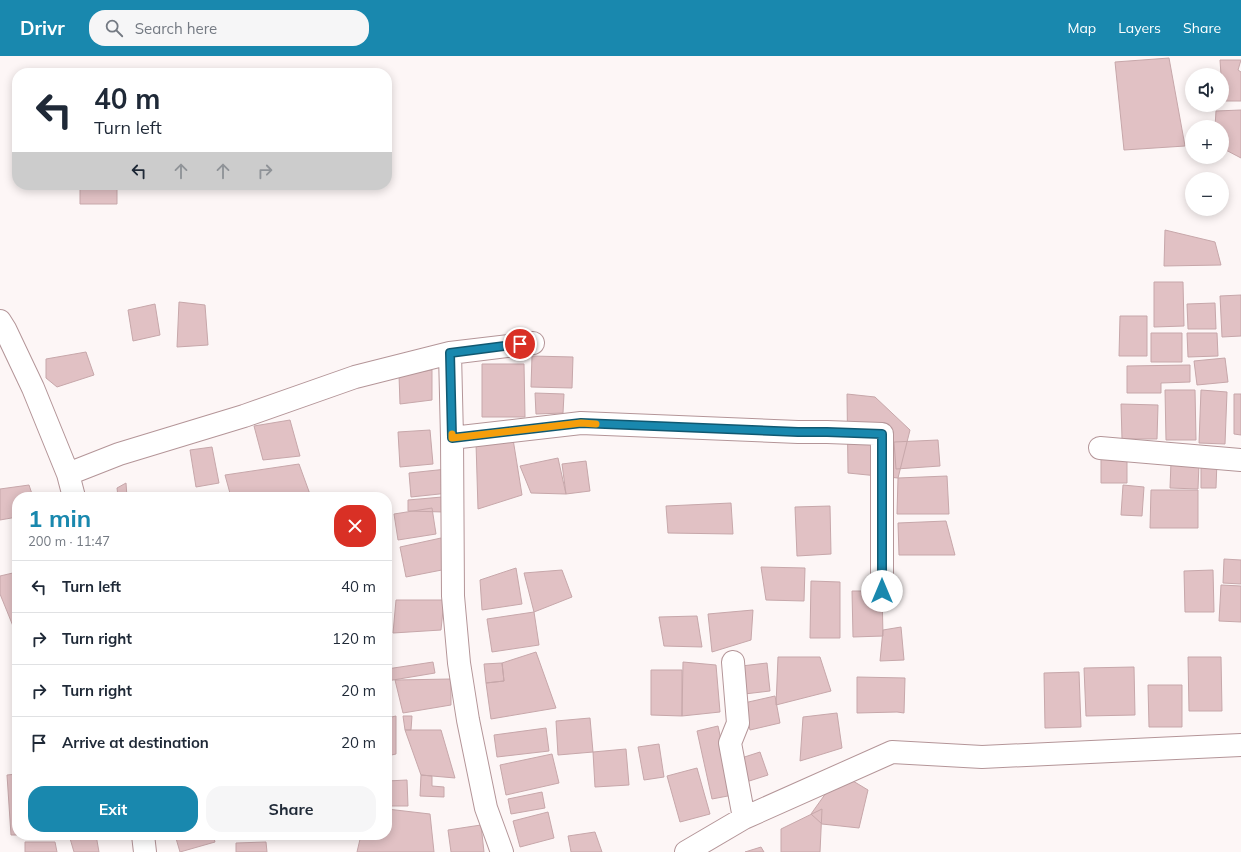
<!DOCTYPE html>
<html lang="en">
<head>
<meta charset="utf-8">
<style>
  body { margin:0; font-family:Mulish,sans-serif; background:#f6f6f7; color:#1f2937; height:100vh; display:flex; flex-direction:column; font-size:15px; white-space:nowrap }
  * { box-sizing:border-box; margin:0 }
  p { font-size:13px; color:#747a83 }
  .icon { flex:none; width:22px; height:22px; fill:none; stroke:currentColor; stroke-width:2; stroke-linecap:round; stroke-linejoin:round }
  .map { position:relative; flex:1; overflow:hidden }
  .drawer { position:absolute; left:12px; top:436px; width:380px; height:348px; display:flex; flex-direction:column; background:#fff; border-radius:16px; box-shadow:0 2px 10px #0003 }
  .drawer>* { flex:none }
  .top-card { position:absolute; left:12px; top:12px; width:380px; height:122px; border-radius:16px; box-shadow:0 2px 10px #0003; background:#fff; color:#1f2937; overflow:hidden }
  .buttons { position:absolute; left:1185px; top:12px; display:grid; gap:8px }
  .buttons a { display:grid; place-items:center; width:44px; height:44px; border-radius:50%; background:#fff; box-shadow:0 2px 10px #0003; font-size:20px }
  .pin { position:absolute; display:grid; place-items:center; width:34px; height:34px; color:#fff; margin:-17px; border:2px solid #fff; border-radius:50%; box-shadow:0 1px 4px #0007 }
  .me { position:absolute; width:44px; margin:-22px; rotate:0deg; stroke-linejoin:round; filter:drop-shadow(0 0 3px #0008) }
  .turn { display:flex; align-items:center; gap:14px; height:84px; padding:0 16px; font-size:18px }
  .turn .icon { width:52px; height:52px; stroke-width:2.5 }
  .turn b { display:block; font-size:28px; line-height:34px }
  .lanes { display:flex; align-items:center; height:38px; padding:0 16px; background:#0003; justify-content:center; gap:20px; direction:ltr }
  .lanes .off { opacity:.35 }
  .round { display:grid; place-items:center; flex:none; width:42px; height:42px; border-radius:16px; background:#f6f6f7 }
  .overview { display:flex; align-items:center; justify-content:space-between; height:68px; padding:0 16px }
  h1 { font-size:24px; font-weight:700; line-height:30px; color:#1988ae }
  .button { display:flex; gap:8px; margin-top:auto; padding:8px 16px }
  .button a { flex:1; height:46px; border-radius:16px; background:#1988ae; color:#fff; font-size:16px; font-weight:700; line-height:46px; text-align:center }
  .button a+a { background:#f6f6f7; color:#1f2937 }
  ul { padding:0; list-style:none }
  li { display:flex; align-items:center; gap:12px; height:52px; padding:0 16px; border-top:1px solid #e0e1e3 }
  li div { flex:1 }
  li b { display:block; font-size:15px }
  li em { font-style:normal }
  header { display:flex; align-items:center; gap:24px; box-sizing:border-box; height:56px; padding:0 20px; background:#1988ae; color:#fff }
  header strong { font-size:19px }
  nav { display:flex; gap:22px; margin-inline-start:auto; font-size:14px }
  .search { width:280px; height:36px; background:#f6f6f7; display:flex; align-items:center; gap:10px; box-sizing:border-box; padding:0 14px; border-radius:16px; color:#747a83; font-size:15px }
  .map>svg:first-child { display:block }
  .building { fill:#e1c1c4; stroke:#c7a7aa }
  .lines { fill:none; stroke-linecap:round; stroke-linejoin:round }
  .minor-casing { stroke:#b49598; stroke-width:24 }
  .minor { stroke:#fff; stroke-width:22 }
  .route-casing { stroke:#105871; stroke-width:10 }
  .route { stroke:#1988ae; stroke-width:7 }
  .slow { stroke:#f59e0b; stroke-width:7 }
</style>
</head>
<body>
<header>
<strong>Drivr</strong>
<div class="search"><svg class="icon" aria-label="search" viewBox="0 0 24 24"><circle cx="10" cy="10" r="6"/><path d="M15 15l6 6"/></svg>Search here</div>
<nav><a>Map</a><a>Layers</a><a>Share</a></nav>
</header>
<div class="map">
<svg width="1241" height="796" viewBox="0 0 1241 796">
  <rect width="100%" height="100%" fill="#fdf6f6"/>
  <path class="building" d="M 1169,2 L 1185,90 L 1124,94 L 1115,6 Z
    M 1220,4 L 1241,4 L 1238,14 L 1241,16 L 1241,45 L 1223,45 L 1222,19 L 1221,19 Z
    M 1241,54 L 1241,102 L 1222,92 L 1222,71 L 1215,71 L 1216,55 Z
    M 80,129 L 117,129 L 117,148 L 80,148 Z
    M 1165,174 L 1215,186 L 1221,209 L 1164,210 Z
    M 1154,226 L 1183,226 L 1184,270 L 1154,271 Z
    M 1241,239 L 1241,280 L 1222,281 L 1220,240 Z
    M 179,246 L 205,249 L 208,289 L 177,291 Z
    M 1215,247 L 1216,273 L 1188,273 L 1187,248 Z
    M 155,248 L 160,279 L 133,285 L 128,254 Z
    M 1120,260 L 1147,260 L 1147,300 L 1119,300 Z
    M 1151,277 L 1182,277 L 1182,306 L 1151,306 Z
    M 1187,277 L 1217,277 L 1218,300 L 1188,301 Z
    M 86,296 L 94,319 L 57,331 L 46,322 L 46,303 Z
    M 532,300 L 573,301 L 572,332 L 531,331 Z
    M 1225,302 L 1228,326 L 1197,329 L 1194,305 Z
    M 482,308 L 524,308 L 525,361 L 482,361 Z
    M 1190,309 L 1190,326 L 1161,327 L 1161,337 L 1127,337 L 1127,310 Z
    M 432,314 L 432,344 L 400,348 L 399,319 Z
    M 1165,334 L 1195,334 L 1196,384 L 1166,384 Z
    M 1201,334 L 1227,336 L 1225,388 L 1199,387 Z
    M 535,337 L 564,338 L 563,357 L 536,358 Z
    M 847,338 L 875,341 L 910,374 L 898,422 L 848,417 Z
    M 1234,338 L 1241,338 L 1241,379 L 1234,378 Z
    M 1121,348 L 1158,349 L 1157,383 L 1122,383 Z
    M 290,364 L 300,400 L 263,404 L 254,370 Z
    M 430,374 L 433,408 L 400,411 L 398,376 Z
    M 513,383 L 522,439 L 478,453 L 476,387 Z
    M 938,384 L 940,410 L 896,413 L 894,386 Z
    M 212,391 L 219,427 L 196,431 L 190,394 Z
    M 1127,400 L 1127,427 L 1101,427 L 1101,401 Z
    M 558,402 L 566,438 L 531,437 L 520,410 Z
    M 1201,404 L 1217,405 L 1216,432 L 1201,432 Z
    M 586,405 L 590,435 L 566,438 L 562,408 Z
    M 1171,406 L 1199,407 L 1198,433 L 1170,432 Z
    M 299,408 L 311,441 L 231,441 L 225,419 Z
    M 447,413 L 449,437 L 411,441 L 409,417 Z
    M 947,420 L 949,458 L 897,458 L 898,422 Z
    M 126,427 L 127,441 L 118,441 L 117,432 Z
    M 29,429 L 33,441 L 17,441 L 17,461 L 0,464 L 0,433 Z
    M 1123,429 L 1144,431 L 1142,460 L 1121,459 Z
    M 1151,434 L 1198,434 L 1198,472 L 1150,472 Z
    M 442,441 L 444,456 L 408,455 L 408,444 Z
    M 731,447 L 733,478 L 668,477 L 666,450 Z
    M 830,450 L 831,498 L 797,500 L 795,451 Z
    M 432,452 L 436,478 L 398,484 L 394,458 Z
    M 946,465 L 955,499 L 899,499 L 898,467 Z
    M 441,482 L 447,513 L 406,521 L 400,491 Z
    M 1224,503 L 1241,504 L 1241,528 L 1223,527 Z
    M 761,511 L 805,512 L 804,545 L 766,544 Z
    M 516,512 L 522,548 L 482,554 L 480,524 Z
    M 562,514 L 572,541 L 534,556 L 524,517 Z
    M 1213,514 L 1214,556 L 1185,556 L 1184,515 Z
    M 17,516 L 17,575 L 15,575 L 0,538 L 0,520 Z
    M 811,525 L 840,526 L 840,582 L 810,582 Z
    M 1221,529 L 1241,530 L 1241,566 L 1219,565 Z
    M 852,535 L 882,535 L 883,580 L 853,581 Z
    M 396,544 L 444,544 L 441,574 L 393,577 Z
    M 753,554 L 751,584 L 712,596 L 708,558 Z
    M 534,556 L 539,589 L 492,596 L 487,563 Z
    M 697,560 L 702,591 L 664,590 L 659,561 Z
    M 901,571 L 904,604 L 880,605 L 883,574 Z
    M 536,596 L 556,652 L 491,663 L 486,627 L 504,625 L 502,607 Z
    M 778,601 L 820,601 L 831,635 L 776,649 Z
    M 1188,601 L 1221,601 L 1222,655 L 1189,655 Z
    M 433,606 L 435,617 L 387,625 L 387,613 Z
    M 683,606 L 716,609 L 720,656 L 682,660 Z
    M 502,607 L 504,625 L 486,627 L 484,608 Z
    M 767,607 L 770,635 L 736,639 L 733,611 Z
    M 1134,611 L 1135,659 L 1086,660 L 1084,612 Z
    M 651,614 L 682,614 L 682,660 L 651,659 Z
    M 1079,616 L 1081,671 L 1045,672 L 1044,617 Z
    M 857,621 L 905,622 L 904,657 L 897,656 L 857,657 Z
    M 451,623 L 451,649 L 403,657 L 395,624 Z
    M 1148,629 L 1182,629 L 1182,671 L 1149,671 Z
    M 775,640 L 780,667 L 750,674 L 744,647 Z
    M 837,657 L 842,692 L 800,705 L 803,661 Z
    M 396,660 L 396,698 L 387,700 L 387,662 Z
    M 403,660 L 412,660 L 411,674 L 405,674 Z
    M 590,662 L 593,696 L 558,699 L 556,665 Z
    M 718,670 L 733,739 L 712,743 L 697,675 Z
    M 546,672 L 549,695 L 497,701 L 494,679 Z
    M 405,674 L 441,674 L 455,722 L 421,719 Z
    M 659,688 L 664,721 L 644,724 L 638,691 Z
    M 626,693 L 629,729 L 595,731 L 593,696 Z
    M 760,696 L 768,719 L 740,728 L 732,705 Z
    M 552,698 L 559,727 L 506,739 L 500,709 Z
    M 697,712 L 710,758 L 680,766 L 667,720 Z
    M 17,718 L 17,779 L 11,779 L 7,719 Z
    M 421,719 L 432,720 L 432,730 L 444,731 L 444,741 L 420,740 Z
    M 836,723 L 853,725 L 868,734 L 859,772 L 822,768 L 811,758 Z
    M 407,724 L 408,750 L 387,750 L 387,725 Z
    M 542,736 L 545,752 L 511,758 L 508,743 Z
    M 387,753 L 430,758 L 434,796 L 357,796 L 361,779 L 387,779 Z
    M 822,753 L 820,796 L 781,796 L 781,773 Z
    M 548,756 L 554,782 L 520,791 L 513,765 Z
    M 481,769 L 484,796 L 451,796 L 448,774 Z
    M 595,776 L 602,796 L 571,796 L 568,780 Z
    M 69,779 L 96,779 L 99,796 L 74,796 Z
    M 175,779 L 213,779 L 215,786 L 180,796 Z
    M 25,786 L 55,786 L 57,796 L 25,796 Z
    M 266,786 L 267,796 L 236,796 L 236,787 Z
    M 761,791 L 764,796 L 745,796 Z"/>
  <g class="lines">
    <defs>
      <path id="minor" d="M 0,265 L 5,273 L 33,332 L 68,418 L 74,441
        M 450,297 L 452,382 L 453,540 L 459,607 L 468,664 L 486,752 L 502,796
        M 452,382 L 581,367 L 798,376 L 827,376 L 882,378 L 882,535
        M 1100,392 L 1241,404
        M 68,418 L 119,398 L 244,360 L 355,321 L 450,297 L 533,287
        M 733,606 L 738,667 L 730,687 L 744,762
        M 143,779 L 145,796
        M 686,796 L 744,762 L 892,696 L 982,701 L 1241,689"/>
    </defs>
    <use href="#minor" class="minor-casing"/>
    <use href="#minor" class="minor"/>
  </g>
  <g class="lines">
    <defs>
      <path id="route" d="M 520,288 L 450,297 L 452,382 L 581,367 L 798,376 L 827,376 L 882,378 L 882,535"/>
    </defs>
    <use href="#route" class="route-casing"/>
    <use href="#route" class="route"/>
    <path class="slow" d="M 452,378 L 452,382 L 581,367 L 596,368"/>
  </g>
</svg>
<div class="buttons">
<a><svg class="icon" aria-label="sound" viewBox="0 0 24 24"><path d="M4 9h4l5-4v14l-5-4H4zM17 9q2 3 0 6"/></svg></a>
<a>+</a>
<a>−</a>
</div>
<div class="pin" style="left:520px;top:288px;background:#d93025"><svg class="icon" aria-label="arrive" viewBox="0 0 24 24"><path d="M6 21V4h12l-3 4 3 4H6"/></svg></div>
<svg class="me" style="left:882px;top:535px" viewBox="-20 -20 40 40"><circle r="19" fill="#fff"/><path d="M0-13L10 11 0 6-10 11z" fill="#1988ae"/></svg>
<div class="top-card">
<div class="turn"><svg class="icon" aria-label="left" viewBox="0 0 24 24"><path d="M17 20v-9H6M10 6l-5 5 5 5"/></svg><div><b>40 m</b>Turn left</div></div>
<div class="lanes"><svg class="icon" aria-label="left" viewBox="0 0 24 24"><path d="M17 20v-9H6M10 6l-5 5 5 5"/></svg><svg class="icon off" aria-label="ahead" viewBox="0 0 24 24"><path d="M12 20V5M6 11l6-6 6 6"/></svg><svg class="icon off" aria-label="ahead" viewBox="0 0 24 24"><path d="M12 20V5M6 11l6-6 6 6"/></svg><svg class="icon off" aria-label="right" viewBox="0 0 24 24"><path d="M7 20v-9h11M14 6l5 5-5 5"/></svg></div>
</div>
<section class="drawer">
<div class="overview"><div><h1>1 min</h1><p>200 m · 11:47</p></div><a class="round" style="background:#d93025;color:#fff"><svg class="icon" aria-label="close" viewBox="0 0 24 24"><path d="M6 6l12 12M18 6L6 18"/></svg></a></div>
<ul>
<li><svg class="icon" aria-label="left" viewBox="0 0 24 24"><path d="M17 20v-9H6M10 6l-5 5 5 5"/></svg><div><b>Turn left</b></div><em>40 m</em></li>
<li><svg class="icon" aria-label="right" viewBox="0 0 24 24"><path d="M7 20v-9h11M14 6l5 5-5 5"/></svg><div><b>Turn right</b></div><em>120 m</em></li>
<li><svg class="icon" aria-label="right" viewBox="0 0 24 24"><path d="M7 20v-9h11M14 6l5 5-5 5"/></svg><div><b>Turn right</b></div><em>20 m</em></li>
<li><svg class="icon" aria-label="arrive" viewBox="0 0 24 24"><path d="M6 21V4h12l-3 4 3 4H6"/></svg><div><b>Arrive at destination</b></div><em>20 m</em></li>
</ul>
<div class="button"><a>Exit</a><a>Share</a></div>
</section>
</div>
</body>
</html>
